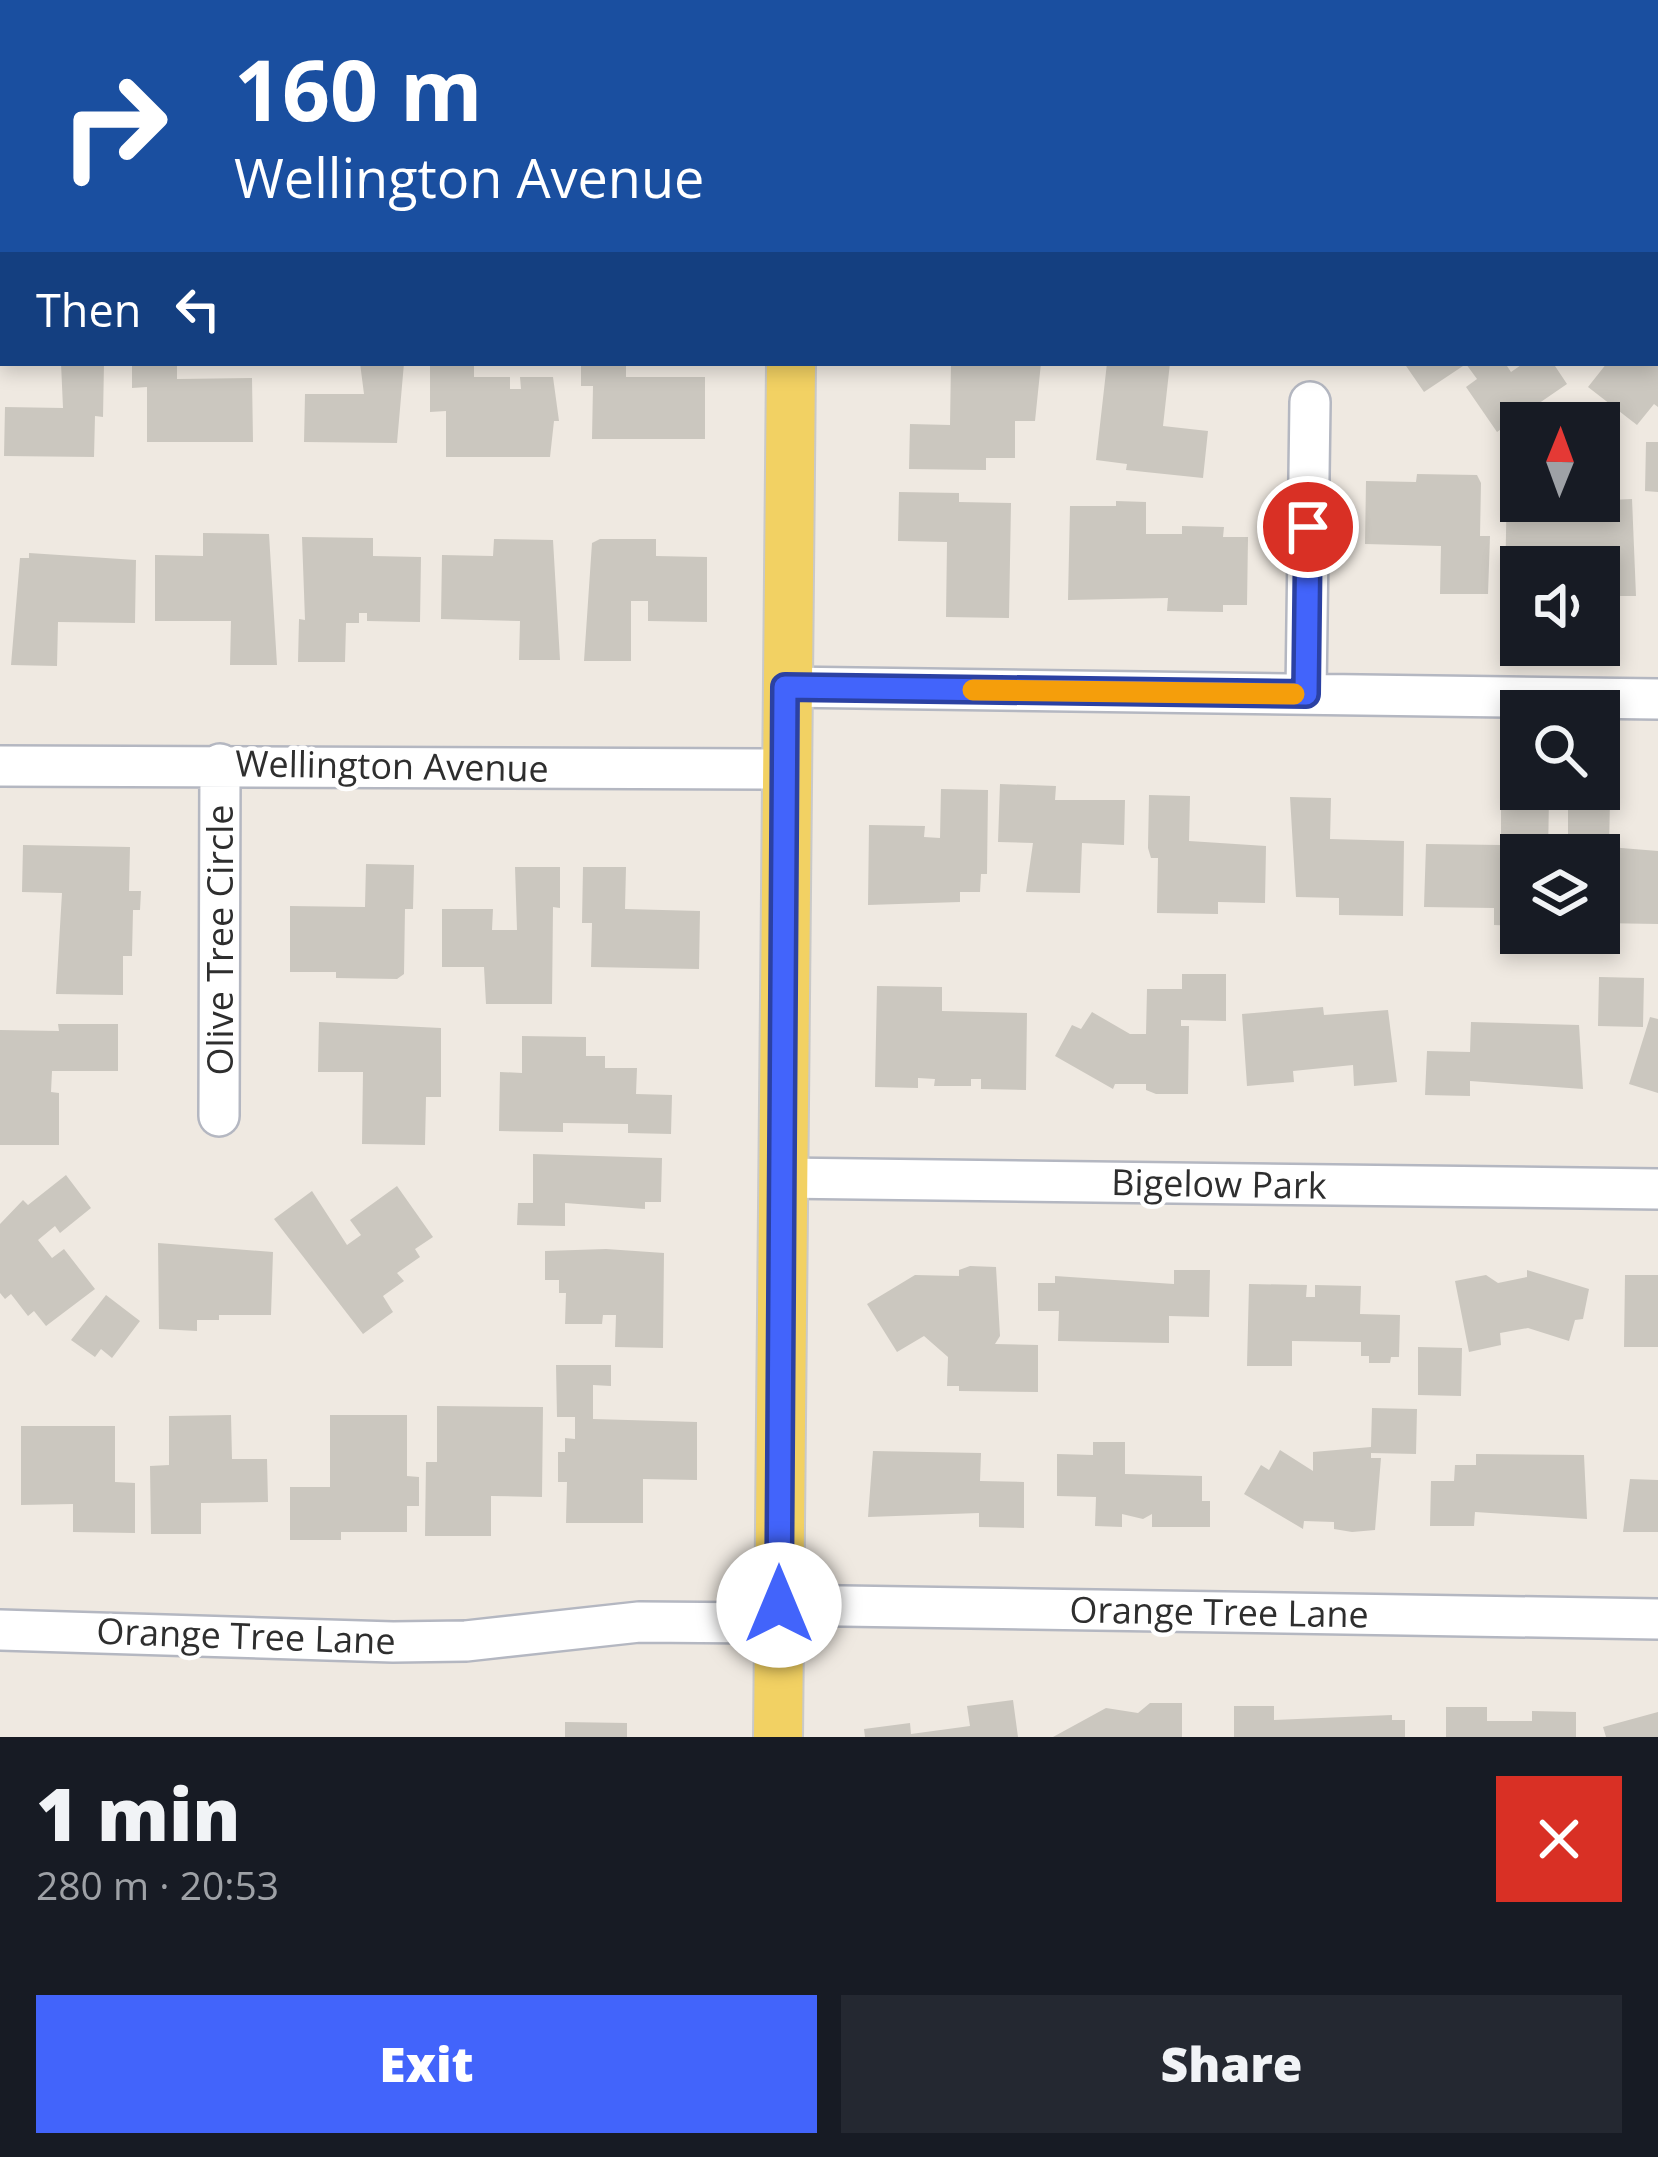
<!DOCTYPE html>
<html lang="en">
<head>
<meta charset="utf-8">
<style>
  body { margin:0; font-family:"Open Sans",sans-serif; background:#242831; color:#f1f3f6; height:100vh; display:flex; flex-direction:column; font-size:45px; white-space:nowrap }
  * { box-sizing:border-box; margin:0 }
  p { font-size:39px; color:#9ea1a6 }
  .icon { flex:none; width:66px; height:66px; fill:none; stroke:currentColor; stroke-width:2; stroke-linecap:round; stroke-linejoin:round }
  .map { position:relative; height:1737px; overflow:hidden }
  .sheet { display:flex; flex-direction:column; background:#171b24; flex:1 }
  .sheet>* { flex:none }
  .banner { position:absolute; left:0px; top:0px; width:1659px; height:366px; box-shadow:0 6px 18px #0003; background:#1a4fa0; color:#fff; overflow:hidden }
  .needle { width:78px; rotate:1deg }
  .fabs { position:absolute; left:1500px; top:402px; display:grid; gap:24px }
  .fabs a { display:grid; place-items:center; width:120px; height:120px; border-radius:0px; background:#171b24; box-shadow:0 6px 18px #0003; font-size:60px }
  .pin { position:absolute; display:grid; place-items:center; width:102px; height:102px; color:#fff; margin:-51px; border:6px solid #fff; border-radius:50%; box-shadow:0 3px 12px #0007 }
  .me { position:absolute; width:132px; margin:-66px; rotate:0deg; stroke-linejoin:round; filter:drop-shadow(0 0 9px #0008) }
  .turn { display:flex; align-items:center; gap:42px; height:252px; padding:0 36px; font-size:54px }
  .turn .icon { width:156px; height:156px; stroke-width:2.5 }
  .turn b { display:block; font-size:84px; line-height:102px }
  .then { display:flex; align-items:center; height:114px; padding:0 36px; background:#0003; gap:24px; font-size:45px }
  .round { display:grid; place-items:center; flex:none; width:126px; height:126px; border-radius:0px; background:#242831 }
  .overview { display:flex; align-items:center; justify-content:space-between; height:204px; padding:0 36px }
  h1 { font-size:72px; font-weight:800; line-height:90px }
  .button { display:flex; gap:24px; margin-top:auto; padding:24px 36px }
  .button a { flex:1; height:138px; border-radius:0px; background:#4264fb; color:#fff; font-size:48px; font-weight:800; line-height:138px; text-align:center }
  .button a+a { background:#242831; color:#f1f3f6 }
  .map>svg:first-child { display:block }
  .building { fill:#cbc7bf }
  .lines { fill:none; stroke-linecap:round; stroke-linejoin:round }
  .minor-casing { stroke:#b4b7c1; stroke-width:44 }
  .major-casing { stroke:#c9c9c9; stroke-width:52 }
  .minor { stroke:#fff; stroke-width:39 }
  .major { stroke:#f2d163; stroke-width:48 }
  .route-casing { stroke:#2b41a3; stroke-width:30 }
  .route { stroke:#4264fb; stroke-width:21 }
  .slow { stroke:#f59e0b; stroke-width:21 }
  .labels { text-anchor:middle; stroke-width:9; stroke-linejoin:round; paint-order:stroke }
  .street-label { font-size:36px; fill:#2e2e2e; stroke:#fff }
</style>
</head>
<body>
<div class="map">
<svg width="1658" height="1737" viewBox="0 0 1658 1737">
  <rect width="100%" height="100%" fill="#efe9e1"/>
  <path class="building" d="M 61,363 L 104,363 L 103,417 L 95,416 L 94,457 L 4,456 L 5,407 L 63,408 Z
    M 132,363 L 177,363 L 177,379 L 252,378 L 253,442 L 147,442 L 147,387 L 132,388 Z
    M 360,363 L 404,363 L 397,443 L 304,442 L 305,394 L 364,394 Z
    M 430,363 L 474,363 L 474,377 L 510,377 L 510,389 L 521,389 L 520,377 L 553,377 L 559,421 L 554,421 L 550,457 L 446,457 L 446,411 L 430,412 Z
    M 581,363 L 626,363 L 626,377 L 705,377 L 705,439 L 592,439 L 593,386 L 581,386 Z
    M 951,363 L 1041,363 L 1035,421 L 1015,421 L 1015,458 L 986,458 L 986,470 L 909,469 L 910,424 L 950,425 Z
    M 1107,363 L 1170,363 L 1163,426 L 1208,431 L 1203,478 L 1126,470 L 1127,464 L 1096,460 Z
    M 1404,363 L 1505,363 L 1511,372 L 1524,363 L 1553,363 L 1567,384 L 1497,432 L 1466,387 L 1477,379 L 1466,364 L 1424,392 Z
    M 1607,363 L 1658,363 L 1658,407 L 1654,404 L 1637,425 L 1588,387 Z
    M 1646,442 L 1658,442 L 1658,492 L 1645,491 Z
    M 1417,474 L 1477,475 L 1481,483 L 1480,536 L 1490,536 L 1488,594 L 1440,594 L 1441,546 L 1365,544 L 1366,481 L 1416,482 Z
    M 1507,477 L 1521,477 L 1521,501 L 1546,501 L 1546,513 L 1589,513 L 1590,501 L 1632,499 L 1636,596 L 1599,596 L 1599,567 L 1521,567 L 1521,589 L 1505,590 Z
    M 899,492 L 959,493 L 959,502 L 1011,503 L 1009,618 L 946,617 L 947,542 L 898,541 Z
    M 1116,501 L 1146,502 L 1146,534 L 1182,534 L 1182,526 L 1224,527 L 1223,537 L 1248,537 L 1247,605 L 1223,605 L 1223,612 L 1167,611 L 1168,598 L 1068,600 L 1070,506 L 1116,506 Z
    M 203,533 L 269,534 L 277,665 L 230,665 L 231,621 L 155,621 L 155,555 L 203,556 Z
    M 302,537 L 373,538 L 373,556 L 421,557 L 420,622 L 367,621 L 367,613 L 359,613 L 359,623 L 346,623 L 345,662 L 298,662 L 299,619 L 305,620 Z
    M 494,539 L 553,540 L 560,660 L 519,660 L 520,621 L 441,619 L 442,555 L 493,556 Z
    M 600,539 L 656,539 L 656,556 L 707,557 L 707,622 L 648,621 L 648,601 L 631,601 L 631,661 L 584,661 L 592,543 Z
    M 29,553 L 136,560 L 135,623 L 58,622 L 57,666 L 11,665 L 20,558 L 29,558 Z
    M 1000,784 L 1056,786 L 1055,800 L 1125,800 L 1124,845 L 1082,843 L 1080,893 L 1026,892 L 1033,843 L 998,842 Z
    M 941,789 L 988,790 L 987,874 L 981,874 L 980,892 L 960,892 L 960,902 L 868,905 L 869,825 L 925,826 L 924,837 L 940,838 Z
    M 1149,795 L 1190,796 L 1189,841 L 1266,846 L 1265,903 L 1218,902 L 1218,914 L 1157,913 L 1158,858 L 1151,858 L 1148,848 Z
    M 1501,796 L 1549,797 L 1548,855 L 1521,855 L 1521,926 L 1494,925 L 1494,908 L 1424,907 L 1426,844 L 1501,845 Z
    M 1290,797 L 1331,798 L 1330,839 L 1404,841 L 1403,916 L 1339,915 L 1339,898 L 1296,897 Z
    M 1568,800 L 1610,801 L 1609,847 L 1658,851 L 1658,924 L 1599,923 L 1599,855 L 1568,853 Z
    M 23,845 L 130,847 L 129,891 L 141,891 L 140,910 L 133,910 L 132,956 L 123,956 L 123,995 L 56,994 L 62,893 L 22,892 Z
    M 366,864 L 414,865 L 413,909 L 405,909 L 404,974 L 397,979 L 336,978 L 336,972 L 290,972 L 290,906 L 365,907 Z
    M 515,867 L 560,867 L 560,908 L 553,907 L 552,1004 L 486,1004 L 484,967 L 442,967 L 442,909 L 493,909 L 492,930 L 517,930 Z
    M 583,867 L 626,867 L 625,909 L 700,911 L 699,969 L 591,967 L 592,923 L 582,923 Z
    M 1182,974 L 1226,974 L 1226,1021 L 1181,1020 L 1181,1026 L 1189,1026 L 1188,1094 L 1156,1094 L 1146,1090 L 1146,1084 L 1115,1084 L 1113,1089 L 1055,1056 L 1072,1025 L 1081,1029 L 1092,1012 L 1130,1034 L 1146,1034 L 1147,989 L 1182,989 Z
    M 1599,977 L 1644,978 L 1643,1027 L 1598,1026 Z
    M 877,986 L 942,987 L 942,1011 L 1027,1013 L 1026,1090 L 981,1089 L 981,1079 L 971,1079 L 971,1086 L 934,1086 L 935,1079 L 918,1078 L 918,1088 L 875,1087 Z
    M 1323,1007 L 1324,1015 L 1388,1010 L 1397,1082 L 1354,1086 L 1353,1065 L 1293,1071 L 1294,1082 L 1247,1086 L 1242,1014 Z
    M 1650,1017 L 1658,1019 L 1658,1093 L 1629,1084 Z
    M 319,1022 L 441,1028 L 441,1097 L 426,1097 L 425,1145 L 362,1144 L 363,1072 L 318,1072 Z
    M 1471,1022 L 1579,1025 L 1583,1089 L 1470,1081 L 1470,1096 L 1425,1095 L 1427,1051 L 1470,1052 Z
    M 58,1024 L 118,1024 L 118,1071 L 52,1071 L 51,1092 L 59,1093 L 59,1145 L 0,1145 L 0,1030 L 59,1031 Z
    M 522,1036 L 586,1037 L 586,1056 L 605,1056 L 605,1068 L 637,1068 L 636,1094 L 672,1095 L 671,1134 L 628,1133 L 628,1124 L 563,1123 L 563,1132 L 499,1131 L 500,1072 L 522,1073 Z
    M 533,1154 L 662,1158 L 661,1202 L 645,1202 L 645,1209 L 565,1203 L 565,1226 L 517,1225 L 518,1203 L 533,1203 Z
    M 66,1175 L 91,1208 L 60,1233 L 55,1226 L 38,1240 L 52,1258 L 64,1249 L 95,1289 L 46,1326 L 34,1311 L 28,1316 L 11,1294 L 5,1299 L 0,1293 L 0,1224 L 23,1200 L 28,1205 Z
    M 397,1186 L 433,1237 L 415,1249 L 420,1257 L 397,1273 L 404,1281 L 383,1296 L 393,1312 L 363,1334 L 274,1219 L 312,1191 L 347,1245 L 361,1235 L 350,1220 Z
    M 158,1243 L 273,1252 L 271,1315 L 219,1315 L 219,1320 L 197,1320 L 197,1331 L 159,1329 Z
    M 606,1249 L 664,1253 L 663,1348 L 615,1347 L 616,1315 L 603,1315 L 602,1324 L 565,1324 L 566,1293 L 559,1293 L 559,1280 L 545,1280 L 545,1251 Z
    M 970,1266 L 996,1267 L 1000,1336 L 995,1344 L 1038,1345 L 1038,1392 L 959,1391 L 959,1386 L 947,1386 L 948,1357 L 924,1336 L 897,1352 L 867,1304 L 915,1275 L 959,1276 L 959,1270 Z
    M 1174,1270 L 1210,1270 L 1209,1317 L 1169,1316 L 1169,1343 L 1058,1341 L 1059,1311 L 1038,1311 L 1038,1283 L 1055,1283 L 1055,1276 L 1174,1284 Z
    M 1527,1270 L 1589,1289 L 1583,1319 L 1575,1320 L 1569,1341 L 1528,1328 L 1500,1333 L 1501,1345 L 1469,1352 L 1455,1281 L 1486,1275 L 1498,1283 L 1527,1277 Z
    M 1625,1275 L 1658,1275 L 1658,1347 L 1624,1347 Z
    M 1249,1284 L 1307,1285 L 1306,1297 L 1315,1297 L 1315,1285 L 1361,1286 L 1360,1314 L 1400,1315 L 1399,1357 L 1391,1357 L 1390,1363 L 1369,1363 L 1369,1356 L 1361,1356 L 1361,1342 L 1292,1341 L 1292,1366 L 1247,1366 Z
    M 106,1295 L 140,1321 L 112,1358 L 101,1349 L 95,1357 L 71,1340 Z
    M 1418,1347 L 1462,1348 L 1461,1396 L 1418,1395 Z
    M 556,1365 L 611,1365 L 611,1386 L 593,1385 L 593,1419 L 697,1422 L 697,1480 L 643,1479 L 643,1523 L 566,1523 L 567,1482 L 558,1482 L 558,1452 L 565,1452 L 565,1438 L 575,1439 L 575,1417 L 557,1417 Z
    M 437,1406 L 543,1407 L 542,1497 L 491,1496 L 491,1536 L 425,1536 L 426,1462 L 437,1462 Z
    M 1372,1408 L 1417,1409 L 1416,1454 L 1371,1453 L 1371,1458 L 1381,1458 L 1375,1530 L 1352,1532 L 1334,1529 L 1334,1522 L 1304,1521 L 1303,1529 L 1244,1494 L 1261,1465 L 1269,1470 L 1280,1450 L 1313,1471 L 1313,1452 L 1371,1447 Z
    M 231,1415 L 232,1459 L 267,1459 L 268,1502 L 201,1503 L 201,1534 L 151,1534 L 150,1466 L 169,1465 L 169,1416 Z
    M 330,1415 L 407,1415 L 407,1476 L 419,1477 L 419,1506 L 407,1506 L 407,1532 L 341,1532 L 341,1540 L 290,1540 L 290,1487 L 330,1487 Z
    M 21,1426 L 115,1426 L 115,1482 L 135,1483 L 135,1533 L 73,1532 L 73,1504 L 21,1505 Z
    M 1093,1442 L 1125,1442 L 1125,1474 L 1202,1476 L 1202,1501 L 1210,1501 L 1210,1527 L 1152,1527 L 1152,1514 L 1143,1519 L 1122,1514 L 1122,1527 L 1095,1526 L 1096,1497 L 1057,1496 L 1057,1454 L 1093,1455 Z
    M 873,1451 L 981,1453 L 980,1481 L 1024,1482 L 1024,1528 L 979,1527 L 979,1513 L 868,1517 Z
    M 1476,1454 L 1584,1455 L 1587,1519 L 1475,1512 L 1474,1526 L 1430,1526 L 1431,1481 L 1454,1481 L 1455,1465 L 1476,1465 Z
    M 1630,1479 L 1658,1480 L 1658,1532 L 1623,1532 Z
    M 1013,1700 L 1018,1737 L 865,1737 L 864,1729 L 910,1723 L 911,1734 L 970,1726 L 967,1706 Z
    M 1150,1703 L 1182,1703 L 1182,1737 L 1053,1737 L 1106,1708 L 1138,1713 Z
    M 1234,1706 L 1274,1706 L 1274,1720 L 1392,1715 L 1392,1720 L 1405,1720 L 1405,1737 L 1234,1737 Z
    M 1446,1707 L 1487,1707 L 1487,1721 L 1532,1721 L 1532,1711 L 1576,1712 L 1576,1737 L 1446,1737 Z
    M 1658,1712 L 1658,1737 L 1606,1737 L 1603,1727 Z
    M 565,1722 L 627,1723 L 627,1737 L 565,1737 Z"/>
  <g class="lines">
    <defs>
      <path id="minor" d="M 785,687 L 1658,699
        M 1306,694 L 1310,402
        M 0,766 L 784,769
        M 219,1116 L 220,764
        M 781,1178 L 1658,1189
        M 779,1605 L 1658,1619
        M 0,1630 L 393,1642 L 466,1641 L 639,1622 L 779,1623"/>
      <path id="major" d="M 798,3 L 798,0
        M 778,1737 L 791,363"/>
    </defs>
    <use href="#minor" class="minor-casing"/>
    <use href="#major" class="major-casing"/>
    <use href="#minor" class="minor"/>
    <use href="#major" class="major"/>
  </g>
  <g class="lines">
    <defs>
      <path id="route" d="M 779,1605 L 785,687 L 1306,694 L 1308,527"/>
    </defs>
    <use href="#route" class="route-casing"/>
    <use href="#route" class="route"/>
    <path class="slow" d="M 973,690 L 1294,694"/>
  </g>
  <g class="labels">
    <g class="street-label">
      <text transform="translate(392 766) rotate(1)" y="13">Wellington Avenue</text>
      <text transform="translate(220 940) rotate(-90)" y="13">Olive Tree Circle</text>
      <text transform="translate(1219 1184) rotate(1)" y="13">Bigelow Park</text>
      <text transform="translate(1219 1612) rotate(1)" y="13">Orange Tree Lane</text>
      <text transform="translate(246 1636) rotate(2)" y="13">Orange Tree Lane</text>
    </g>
  </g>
</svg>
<div class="fabs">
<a><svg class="needle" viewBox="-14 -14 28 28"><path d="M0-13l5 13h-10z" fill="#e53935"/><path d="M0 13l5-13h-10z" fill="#9ea1a6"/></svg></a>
<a><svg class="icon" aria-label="sound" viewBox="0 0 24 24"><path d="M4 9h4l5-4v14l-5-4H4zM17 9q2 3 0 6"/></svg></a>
<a><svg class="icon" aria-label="search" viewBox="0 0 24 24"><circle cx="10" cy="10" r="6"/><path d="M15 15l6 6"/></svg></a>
<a><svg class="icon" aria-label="layers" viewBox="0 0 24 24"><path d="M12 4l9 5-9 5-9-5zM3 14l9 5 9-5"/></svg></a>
</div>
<div class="pin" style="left:1308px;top:527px;background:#d93025"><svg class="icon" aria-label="arrive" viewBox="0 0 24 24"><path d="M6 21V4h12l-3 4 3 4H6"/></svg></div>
<svg class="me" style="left:779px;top:1605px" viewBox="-20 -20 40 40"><circle r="19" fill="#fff"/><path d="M0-13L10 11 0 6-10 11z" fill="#4264fb"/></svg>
<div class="banner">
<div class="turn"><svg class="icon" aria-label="right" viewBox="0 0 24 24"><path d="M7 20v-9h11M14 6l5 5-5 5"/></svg><div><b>160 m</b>Wellington Avenue</div></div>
<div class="then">Then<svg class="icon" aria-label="left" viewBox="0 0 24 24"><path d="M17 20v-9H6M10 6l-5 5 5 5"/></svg></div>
</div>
</div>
<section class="sheet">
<div class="overview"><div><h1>1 min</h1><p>280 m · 20:53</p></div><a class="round" style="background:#d93025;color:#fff"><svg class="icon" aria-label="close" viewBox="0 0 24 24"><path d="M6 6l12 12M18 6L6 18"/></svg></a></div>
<div class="button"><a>Exit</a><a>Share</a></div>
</section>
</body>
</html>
